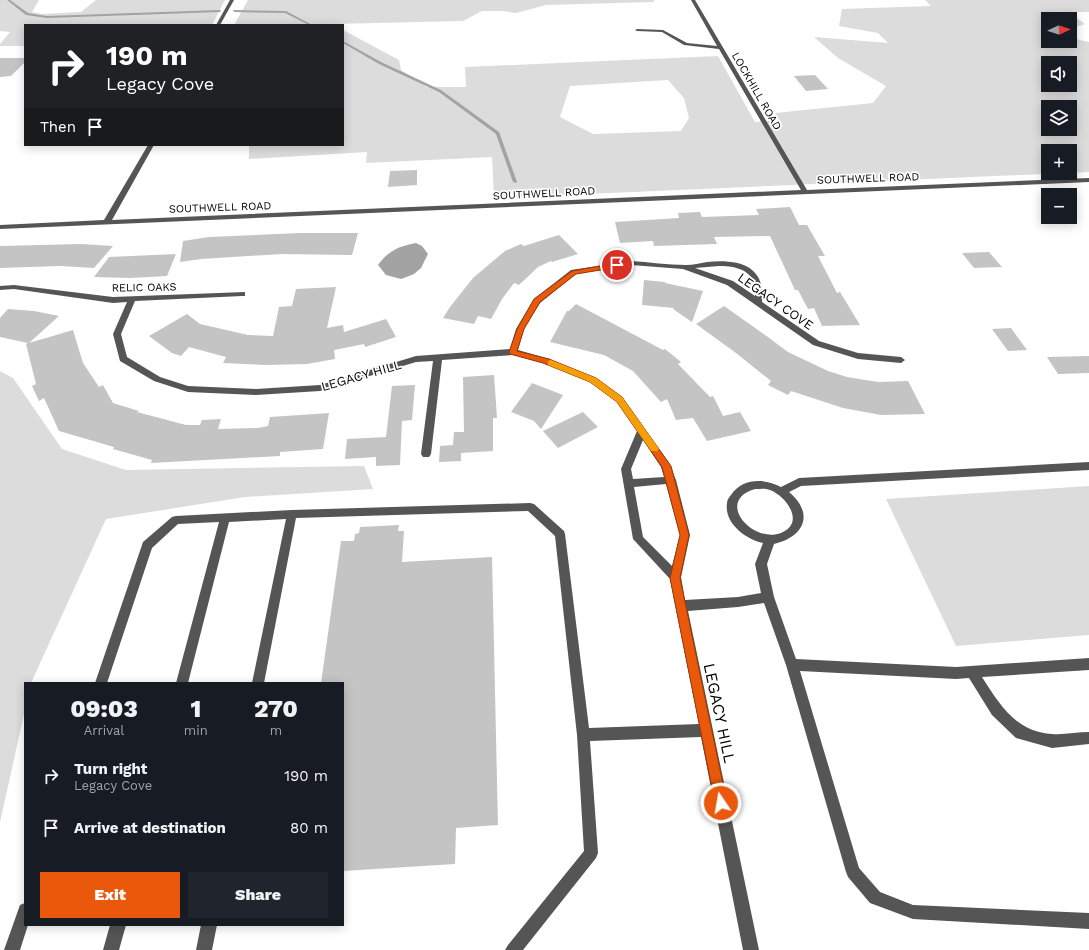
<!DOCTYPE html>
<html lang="en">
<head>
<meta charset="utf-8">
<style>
  body { margin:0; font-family:"Work Sans",sans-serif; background:#20242c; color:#f1f3f6; height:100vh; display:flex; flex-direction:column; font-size:15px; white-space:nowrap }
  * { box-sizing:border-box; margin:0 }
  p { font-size:13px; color:#9ea1a6 }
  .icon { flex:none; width:22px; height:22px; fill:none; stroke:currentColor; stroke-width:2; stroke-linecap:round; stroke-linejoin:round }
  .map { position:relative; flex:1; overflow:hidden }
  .sheet { position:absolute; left:24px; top:682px; width:320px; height:244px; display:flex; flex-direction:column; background:#171b24; border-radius:0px; box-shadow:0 2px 10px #0003 }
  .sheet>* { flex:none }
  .hud { position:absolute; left:24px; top:24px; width:320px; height:122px; border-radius:0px; box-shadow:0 2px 10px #0003; background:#202124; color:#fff; overflow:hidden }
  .needle { width:26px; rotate:86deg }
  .fabs { position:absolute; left:1041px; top:12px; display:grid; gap:8px }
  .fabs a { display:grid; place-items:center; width:36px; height:36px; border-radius:0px; background:#171b24; box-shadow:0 2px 10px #0003; font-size:20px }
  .pin { position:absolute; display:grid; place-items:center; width:34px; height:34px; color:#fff; margin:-17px; border:2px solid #fff; border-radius:50%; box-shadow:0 1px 4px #0007 }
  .me { position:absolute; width:44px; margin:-22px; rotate:348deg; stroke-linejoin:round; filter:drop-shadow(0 0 3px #0008) }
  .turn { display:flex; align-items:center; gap:14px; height:84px; padding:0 16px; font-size:18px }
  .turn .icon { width:52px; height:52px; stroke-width:2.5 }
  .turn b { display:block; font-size:28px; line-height:34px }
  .then { display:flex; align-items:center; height:38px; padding:0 16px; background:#0003; gap:8px; font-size:15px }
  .eta { display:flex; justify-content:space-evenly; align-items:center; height:68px; text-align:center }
  .eta b { font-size:24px; font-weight:800; line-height:28px }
  .action { display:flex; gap:8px; margin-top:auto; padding:8px 16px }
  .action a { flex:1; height:46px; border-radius:0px; background:#ea580c; color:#fff; font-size:16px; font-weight:800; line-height:46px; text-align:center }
  .action a+a { background:#20242c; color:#f1f3f6 }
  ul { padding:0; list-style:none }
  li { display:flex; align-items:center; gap:12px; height:52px; padding:0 16px }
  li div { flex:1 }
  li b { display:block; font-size:15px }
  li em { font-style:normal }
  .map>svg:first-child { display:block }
  .green { fill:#dcdcdc; fill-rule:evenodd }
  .water { fill:#a3a3a3 }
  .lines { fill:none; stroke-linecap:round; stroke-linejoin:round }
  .stream { fill:#a3a3a3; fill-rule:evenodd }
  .building { fill:#c4c4c4 }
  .minor { fill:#555; fill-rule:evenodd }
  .route { fill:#ea580c; stroke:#983908 }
  .slow { fill:#f59e0b }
  .labels { text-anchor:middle; stroke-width:3.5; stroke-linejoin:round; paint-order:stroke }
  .far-street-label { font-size:11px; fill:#000; stroke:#fff }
  .street-label { font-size:13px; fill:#000; stroke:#fff }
  .near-street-label { font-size:16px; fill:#000; stroke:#fff }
</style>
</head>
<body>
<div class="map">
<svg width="1089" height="950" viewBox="0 0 1089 950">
  <rect width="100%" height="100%" fill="#fff"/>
  <path class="green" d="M 0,0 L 39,0 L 32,12 L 42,14 L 81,12 L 96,0 L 225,0 L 212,25 L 25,25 L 25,46 L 0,46 L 0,44 L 10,32 L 0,31 Z
    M 248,0 L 655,0 L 653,2 L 546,5 L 516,13 L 503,11 L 482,11 L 463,21 L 332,24 L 334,25 L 234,25 Z
    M 925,0 L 1089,0 L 1089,12 L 1068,12 L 1085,24 L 1070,29 L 1070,19 L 1048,19 L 1048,41 L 1070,41 L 1070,31 L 1079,40 L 1089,42 L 1089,172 L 1070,173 L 1070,151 L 1048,151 L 1048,173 L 1065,173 L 494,198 L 492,157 L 366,163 L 367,152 L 249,159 L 249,145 L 343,145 L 343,30 L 399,60 L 401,70 L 427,87 L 466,87 L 465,67 L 718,56 L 755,122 L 779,120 L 775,113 L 873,103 L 886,86 L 838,58 L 814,37 L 888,43 L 878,33 L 839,26 L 842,9 L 931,6 ZM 1048,63 L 1070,63 L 1070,85 L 1048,85 ZM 668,80 L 684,98 L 689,118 L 681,131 L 593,134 L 560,117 L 570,86 ZM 1048,107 L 1070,107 L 1070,129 L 1048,129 Z
    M 0,371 L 13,378 L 62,449 L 126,470 L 364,466 L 373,489 L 245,497 L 106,519 L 31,683 L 25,683 L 25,710 L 0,822 Z
    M 1089,486 L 1089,635 L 956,646 L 886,499 Z"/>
  <path class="water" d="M 416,243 L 422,246 L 428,254 L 421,268 L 414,274 L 401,279 L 386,275 L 378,265 C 388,251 399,246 416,243 Z"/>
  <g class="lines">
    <path class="stream" d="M 7,0 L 10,0 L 28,13 L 47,16 L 220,10 L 221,11 L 220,12 L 47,18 L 26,15 Z
      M 233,10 L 286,11 L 312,25 L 309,25 L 285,13 L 234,12 Z
      M 343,41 L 381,62 L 441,90 L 499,132 L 517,182 L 516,183 L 513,182 L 496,134 L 439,92 L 379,64 L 343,43 Z"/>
  </g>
  <path class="building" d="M 0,58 L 25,58 L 25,62 L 11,76 L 0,77 Z
    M 815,75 L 828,89 L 806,91 L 794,76 Z
    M 417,170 L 417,185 L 388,187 L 390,171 Z
    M 790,207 L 799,225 L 807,225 L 825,256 L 818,256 L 837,293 L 840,292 L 860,325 L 822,326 L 814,308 L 808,309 L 798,290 L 795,290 L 770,236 L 714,237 L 717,244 L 654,246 L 653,241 L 620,243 L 615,222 L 679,218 L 678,213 L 700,212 L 702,217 L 759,215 L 756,209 Z
    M 301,233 L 358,233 L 352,255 L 282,254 L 201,259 L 180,262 L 183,241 L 209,237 Z
    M 559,235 L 578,254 L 552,262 L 551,261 L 538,267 L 519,285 L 514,283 L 502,299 L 491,319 L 478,316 L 474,324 L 443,318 L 450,307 L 473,278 L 505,251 L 521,244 L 524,246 Z
    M 81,244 L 113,246 L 94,268 L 60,266 L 0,268 L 0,246 Z
    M 989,252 L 1002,267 L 974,268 L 962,253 Z
    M 176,254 L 167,276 L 130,278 L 94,277 L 109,257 Z
    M 644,280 L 665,282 L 665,283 L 703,291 L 692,322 L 673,309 L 674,308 L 642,305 Z
    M 336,287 L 327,328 L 343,325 L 344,332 L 386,319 L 396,337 L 365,347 L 364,344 L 334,350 L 335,359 L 307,364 L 267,365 L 223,363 L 226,357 L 189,347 L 181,356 L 172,353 L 149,336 L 187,314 L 200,324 L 248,335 L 273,336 L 279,307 L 292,306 L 296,289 Z
    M 576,304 L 663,350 L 665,349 L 681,362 L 678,364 L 710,397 L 713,396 L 723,416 L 740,412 L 751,431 L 707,441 L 693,418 L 676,420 L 667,399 L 661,402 L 633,371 L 604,355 L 550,342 L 567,311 L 569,311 Z
    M 724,306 L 765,335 L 788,352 L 828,371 L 847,377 L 878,382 L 908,381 L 925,414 L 881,415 L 843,408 L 791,391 L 788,395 L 768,385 L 771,381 L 736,353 L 696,324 Z
    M 8,309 L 34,311 L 59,316 L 29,343 L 73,330 L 83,363 L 99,387 L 103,385 L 113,403 L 139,411 L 137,412 L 186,425 L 200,425 L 202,420 L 221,419 L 218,429 L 258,428 L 268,426 L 270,417 L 329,413 L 323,449 L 280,452 L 280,456 L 151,463 L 152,460 L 113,449 L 114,447 L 59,431 L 44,398 L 39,401 L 32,386 L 36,384 L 26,344 L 28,343 L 0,337 L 0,318 Z
    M 1011,328 L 1027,350 L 1008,351 L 992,329 Z
    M 1089,356 L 1089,373 L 1058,374 L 1047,357 Z
    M 494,375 L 497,418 L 493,418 L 493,451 L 461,453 L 461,461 L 439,462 L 440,446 L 453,445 L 454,432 L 464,432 L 463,377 Z
    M 532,383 L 563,395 L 541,429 L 534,421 L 511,412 Z
    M 415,385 L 412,420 L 402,421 L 400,465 L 376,466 L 376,457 L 345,459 L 347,439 L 386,437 L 392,386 Z
    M 583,412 L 598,427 L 558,448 L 543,431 Z
    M 399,525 L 398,531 L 404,531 L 402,562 L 492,557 L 498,825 L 456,828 L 455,864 L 343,871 L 343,683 L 321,683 L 341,541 L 354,541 L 355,534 L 359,533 L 360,527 Z"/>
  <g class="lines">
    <path class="minor" d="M 230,0 L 234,0 L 220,25 L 216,25 Z
      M 691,0 L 695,0 L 807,190 L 1089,178 L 1089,182 L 0,229 L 0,225 L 104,220 L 148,145 L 154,145 L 112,220 L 801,190 L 719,49 L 684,45 L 662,32 L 637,31 L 635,30 L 637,29 L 663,30 L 687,43 L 717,46 Z
      M 631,261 C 649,262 668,265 686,265 C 693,265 700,263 707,262 C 738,259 766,265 762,302 L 819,341 L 858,353 L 901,357 L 905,360 L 901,363 L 858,359 L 813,345 L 727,285 L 683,269 L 631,265 L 576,274 L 540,303 L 524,329 L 518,350 L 549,359 L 596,378 L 622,397 L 669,463 L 676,480 L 690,535 L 681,577 L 685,600 L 738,597 L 761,593 L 755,564 L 763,543 C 745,539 724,523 727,503 C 727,500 729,497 731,495 C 742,478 765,478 781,487 L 799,478 L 1089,462 L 1089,470 L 801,486 L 789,492 C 815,514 804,537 774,544 L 767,564 L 774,597 L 796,659 L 956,667 L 1089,658 L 1089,670 L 982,677 C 1000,705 1016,732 1052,734 C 1064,735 1077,732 1089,732 L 1089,744 L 1052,748 L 1016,738 L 992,715 L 969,678 L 956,679 L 800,671 L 859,868 L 880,892 L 913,905 L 1089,913 L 1089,929 L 913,919 L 870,903 L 848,877 L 846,872 L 786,665 L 764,603 L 738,607 L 688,611 L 759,950 L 743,950 L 701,737 L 590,741 L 598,853 L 596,858 L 523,950 L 505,950 L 508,945 L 584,851 L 577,735 L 555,536 L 528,511 L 296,518 L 264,683 L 252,683 L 286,519 L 229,522 L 188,683 L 176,683 L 219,522 L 178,524 L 152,548 L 107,683 L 95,683 L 142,545 L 143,542 L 172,517 L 176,516 L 292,510 L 530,503 L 534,504 L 564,531 L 565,534 L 589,728 L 699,724 L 670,579 L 633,539 L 621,469 L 637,431 L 616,401 L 590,382 L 543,363 L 513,355 L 442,360 L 431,454 L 429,457 L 423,457 L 421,454 L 433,361 L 416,362 L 320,391 L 256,395 L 188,392 L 154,381 L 120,361 L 113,334 L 127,302 L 113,303 L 14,289 L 0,290 L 0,286 L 14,285 L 113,297 L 245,292 L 245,296 L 242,296 L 135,301 L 121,334 L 127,357 L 160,377 L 188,386 L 256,389 L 320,385 L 416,356 L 510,349 L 516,329 L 534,299 L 571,270 ZM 719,266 C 739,266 758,272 755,296 L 733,281 L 695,268 ZM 643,440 L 661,467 L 664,477 L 633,479 L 631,469 ZM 666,484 L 680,535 L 672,566 L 643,537 L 634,487 ZM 755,489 C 760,489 765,488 770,490 C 786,496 806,523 781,533 C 753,544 714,501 755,489 Z
      M 25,903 L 25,925 L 28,925 L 20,950 L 4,950 L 20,905 Z
      M 110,925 L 126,925 L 119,950 L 103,950 Z
      M 201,925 L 217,925 L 212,950 L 196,950 Z"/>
  </g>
  <path class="route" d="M 617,263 L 620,265 L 619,267 L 576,274 L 540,302 L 524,329 L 517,351 L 549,359 L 596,378 L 622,397 L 671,466 L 689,535 L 680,578 L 727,803 L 726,808 L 721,810 L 717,808 L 715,803 L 670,578 L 680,535 L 662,467 L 617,402 L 590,382 L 543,363 L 510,354 L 509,352 L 517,329 L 534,299 L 572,271 Z"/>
  <path class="slow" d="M 551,360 L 596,378 L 622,397 L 657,446 L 659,449 L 657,451 L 651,451 L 617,402 L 590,382 L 548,365 L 548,361 Z"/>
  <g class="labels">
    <g class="far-street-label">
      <text transform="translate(757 91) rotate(60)" y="4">LOCKHILL ROAD</text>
      <text transform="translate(868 178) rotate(-2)" y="4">SOUTHWELL ROAD</text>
      <text transform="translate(544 193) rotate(-3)" y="4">SOUTHWELL ROAD</text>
      <text transform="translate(220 207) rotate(-2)" y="4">SOUTHWELL ROAD</text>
      <text transform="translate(144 287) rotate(-1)" y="4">RELIC OAKS</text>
    </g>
    <g class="street-label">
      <text transform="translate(776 301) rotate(35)" y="5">LEGACY COVE</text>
      <text transform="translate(361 375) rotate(-16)" y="5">LEGACY HILL</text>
    </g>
    <g class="near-street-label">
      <text transform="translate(720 713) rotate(78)" y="6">LEGACY HILL</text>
    </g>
  </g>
</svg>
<div class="fabs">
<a><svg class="needle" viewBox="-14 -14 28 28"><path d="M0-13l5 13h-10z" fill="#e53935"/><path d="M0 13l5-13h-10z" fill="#9ea1a6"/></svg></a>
<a><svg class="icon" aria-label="sound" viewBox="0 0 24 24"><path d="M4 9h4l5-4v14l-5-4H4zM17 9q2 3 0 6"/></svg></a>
<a><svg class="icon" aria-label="layers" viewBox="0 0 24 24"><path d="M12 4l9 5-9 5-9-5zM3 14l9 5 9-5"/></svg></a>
<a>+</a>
<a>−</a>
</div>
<div class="pin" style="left:617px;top:265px;background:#d93025"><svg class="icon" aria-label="arrive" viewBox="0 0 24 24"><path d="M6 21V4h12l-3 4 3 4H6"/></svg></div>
<svg class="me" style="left:721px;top:803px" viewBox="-20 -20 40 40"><circle r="17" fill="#ea580c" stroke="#fff" stroke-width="3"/><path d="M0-11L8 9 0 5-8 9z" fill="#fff"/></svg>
<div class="hud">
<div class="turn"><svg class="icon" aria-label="right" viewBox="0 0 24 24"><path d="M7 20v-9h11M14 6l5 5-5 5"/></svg><div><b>190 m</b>Legacy Cove</div></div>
<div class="then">Then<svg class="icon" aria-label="arrive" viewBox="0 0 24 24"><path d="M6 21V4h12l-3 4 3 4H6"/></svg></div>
</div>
<section class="sheet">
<div class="eta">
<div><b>09:03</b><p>Arrival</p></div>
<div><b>1</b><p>min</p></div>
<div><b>270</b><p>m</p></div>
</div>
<ul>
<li><svg class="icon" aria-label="right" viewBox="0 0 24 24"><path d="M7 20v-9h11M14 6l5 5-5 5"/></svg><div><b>Turn right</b><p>Legacy Cove</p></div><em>190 m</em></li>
<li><svg class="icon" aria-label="arrive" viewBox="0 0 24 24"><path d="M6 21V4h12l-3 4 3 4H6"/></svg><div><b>Arrive at destination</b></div><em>80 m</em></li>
</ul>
<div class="action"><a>Exit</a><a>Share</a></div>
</section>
</div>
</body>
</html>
